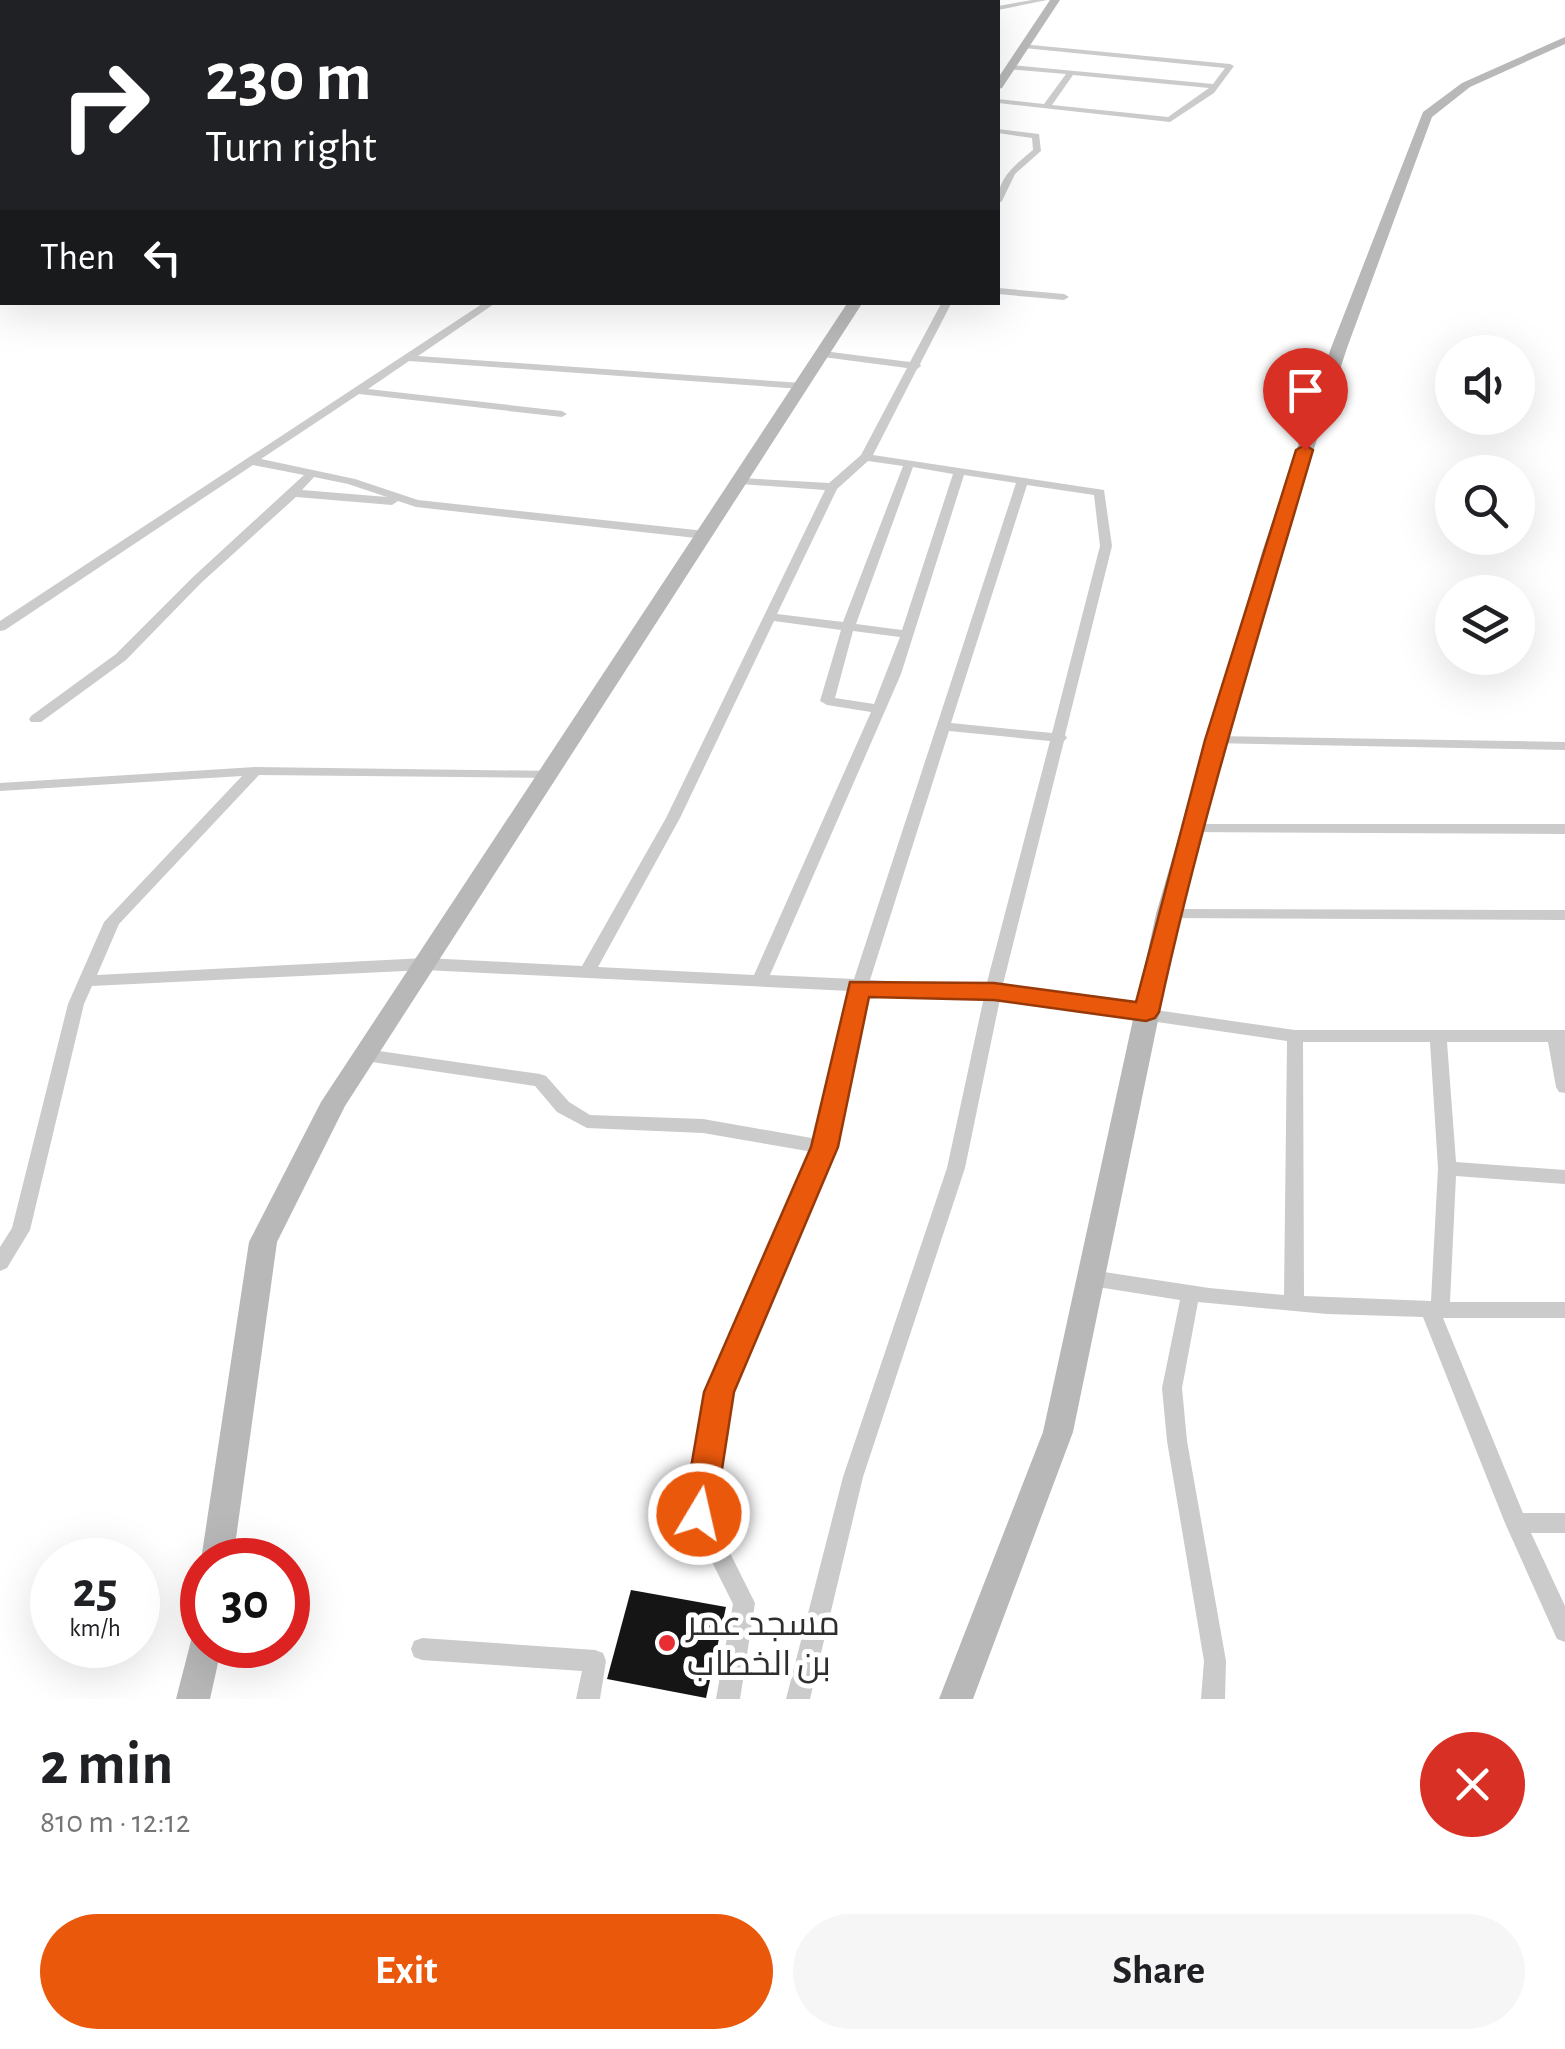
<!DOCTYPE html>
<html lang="en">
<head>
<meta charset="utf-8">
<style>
  body { margin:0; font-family:"Alegreya Sans",Cairo,sans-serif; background:#f6f6f6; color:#202124; height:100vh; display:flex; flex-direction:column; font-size:38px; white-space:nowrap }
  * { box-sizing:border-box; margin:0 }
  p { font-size:32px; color:#757577 }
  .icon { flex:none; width:55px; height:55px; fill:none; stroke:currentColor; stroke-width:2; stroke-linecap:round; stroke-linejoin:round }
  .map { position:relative; height:1699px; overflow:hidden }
  .drawer { display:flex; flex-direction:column; background:#fff; flex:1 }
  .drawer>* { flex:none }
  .guide { position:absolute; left:0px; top:0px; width:1000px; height:305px; box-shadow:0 10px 40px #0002; background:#202124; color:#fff; overflow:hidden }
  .fabs { position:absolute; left:1435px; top:335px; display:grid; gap:20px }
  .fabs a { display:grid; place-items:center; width:100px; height:100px; border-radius:50%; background:#fff; box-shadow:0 10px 40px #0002; font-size:50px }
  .speed { position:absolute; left:30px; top:1538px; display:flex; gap:20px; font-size:50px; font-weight:700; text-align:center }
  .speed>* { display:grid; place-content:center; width:130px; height:130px; border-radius:50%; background:#fff; box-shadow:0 10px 40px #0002; line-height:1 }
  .speed small { font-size:25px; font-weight:400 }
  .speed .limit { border:15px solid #d22; background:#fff; color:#111 }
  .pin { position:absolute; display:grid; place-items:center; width:85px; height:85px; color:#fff; margin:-102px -42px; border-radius:50% 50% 50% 0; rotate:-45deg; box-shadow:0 0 10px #0007 }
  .pin .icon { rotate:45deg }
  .me { position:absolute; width:110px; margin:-55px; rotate:9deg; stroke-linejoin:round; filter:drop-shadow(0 0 8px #0008) }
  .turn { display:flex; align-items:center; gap:35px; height:210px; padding:0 40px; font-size:45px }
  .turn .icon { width:130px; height:130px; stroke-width:2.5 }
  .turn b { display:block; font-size:70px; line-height:85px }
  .then { display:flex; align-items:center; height:95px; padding:0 40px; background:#0003; gap:20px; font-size:38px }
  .round { display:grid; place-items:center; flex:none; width:105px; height:105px; border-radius:52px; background:#f6f6f6 }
  .overview { display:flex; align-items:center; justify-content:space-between; height:170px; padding:0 40px }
  h1 { font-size:60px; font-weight:600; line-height:75px }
  .action { display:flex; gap:20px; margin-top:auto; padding:20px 40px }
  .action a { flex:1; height:115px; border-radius:60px; background:#ea580c; color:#fff; font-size:40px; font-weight:600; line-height:115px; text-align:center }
  .action a+a { background:#f6f6f6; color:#202124 }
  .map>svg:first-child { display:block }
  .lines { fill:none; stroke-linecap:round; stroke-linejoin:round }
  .river { stroke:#c7dcec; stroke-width:28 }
  .building { fill:#151515 }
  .street { fill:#cbcbcb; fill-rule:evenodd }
  .secondary { fill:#b8b8b8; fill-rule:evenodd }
  .rail-casing { stroke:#838383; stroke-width:5 }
  .rail { stroke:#fff; stroke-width:2.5; stroke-dasharray:8; stroke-linecap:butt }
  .route { fill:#ea580c; stroke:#983908; stroke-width:2.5 }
  .poi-dot { fill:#e82d33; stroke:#fff; stroke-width:4 }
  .labels { text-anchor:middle; stroke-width:10; stroke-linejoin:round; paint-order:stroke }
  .near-poi-label { font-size:35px; fill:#2e2e2e; stroke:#fff; text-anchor:start }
</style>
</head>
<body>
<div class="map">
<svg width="1565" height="1699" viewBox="0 0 1565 1699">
  <rect width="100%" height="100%" fill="#fff"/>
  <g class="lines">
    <path class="river" d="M 537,2 L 542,0
      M 0,277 L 2,276"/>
  </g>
  <path class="building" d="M 631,1590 L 726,1607 L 706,1698 L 607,1679 Z"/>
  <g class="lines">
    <path class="street" d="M 1032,0 L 1047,0 L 998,10 L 998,6 Z
      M 1021,44 L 1230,64 L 1234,66 L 1214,93 L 1170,122 L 998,103 L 998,99 L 1044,104 L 1066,74 L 1007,69 L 1010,65 L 1213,84 L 1225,68 L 1024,48 ZM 1073,75 L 1209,88 L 1168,117 L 1052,105 Z
      M 998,129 L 1039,134 L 1041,151 L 1015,174 L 1002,201 L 998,204 C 996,179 1015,165 1033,150 L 1032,138 L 998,133 Z
      M 998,288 L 1064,294 L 1069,297 L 1064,300 L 998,294 Z
      M 485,302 L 497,302 L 418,356 L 802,383 L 807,386 L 802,389 L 409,361 L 368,389 L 562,411 L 567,414 L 562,417 L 359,394 L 261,459 L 355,479 L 418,500 L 705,531 L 711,535 L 705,539 L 416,507 L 398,501 L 392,505 L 296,497 L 201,583 L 126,660 L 41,722 L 31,722 L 29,719 L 31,716 L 116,654 L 193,577 L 304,475 L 253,465 L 5,630 L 0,631 L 0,621 ZM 314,477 L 348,484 L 387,497 L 302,490 Z
      M 942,302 L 952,302 L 920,364 L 921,366 L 917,369 L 873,455 L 1104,490 L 1112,546 L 1065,735 L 1067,738 L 1064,741 L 1002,988 L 1295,1030 L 1565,1030 L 1565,1093 L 1559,1092 L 1556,1087 L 1548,1042 L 1447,1042 L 1456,1162 L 1565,1170 L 1565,1184 L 1456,1176 L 1450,1302 L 1565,1302 L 1565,1318 L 1443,1318 L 1523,1513 L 1565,1513 L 1565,1533 L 1531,1533 L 1565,1606 L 1565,1642 L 1557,1639 L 1505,1523 L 1423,1317 L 1327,1314 L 1198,1302 L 1182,1388 L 1187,1441 L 1226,1661 L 1225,1699 L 1201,1699 L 1204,1661 L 1167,1441 L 1162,1388 L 1180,1300 L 1091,1286 L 1084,1284 L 1081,1278 L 1084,1272 L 1091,1270 L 1209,1288 L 1284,1295 L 1287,1041 L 1000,999 L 965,1168 L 863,1477 L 810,1699 L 786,1699 L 843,1477 L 947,1168 L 984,997 L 866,991 L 833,1147 L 729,1392 L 710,1513 L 755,1603 L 740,1699 L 716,1699 L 733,1604 L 688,1514 L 709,1392 L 813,1152 L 703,1133 L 587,1128 L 557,1112 L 535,1086 L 365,1061 L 359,1059 L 357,1055 L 359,1051 L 365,1049 L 540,1074 L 546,1076 L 569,1102 L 590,1115 L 703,1119 L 817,1139 L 850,991 L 425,970 L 92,986 L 84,1004 L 30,1230 L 7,1268 L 0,1271 L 0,1247 L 12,1228 L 68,1004 L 104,922 L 242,776 L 0,791 L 0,783 L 255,767 L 555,771 L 557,774 L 550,778 L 259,775 L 119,924 L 97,975 L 425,958 L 582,966 L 666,818 L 825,490 L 741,484 L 735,481 L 741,478 L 829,483 L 861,455 L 907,368 L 823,357 L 818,354 L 823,351 L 910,362 ZM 868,461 L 903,466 L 843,622 L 777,614 L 837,489 ZM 913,467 L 953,474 L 902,630 L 856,624 ZM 964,475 L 1016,483 L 854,979 L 770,975 L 901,674 ZM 1027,485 L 1094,495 L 1100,546 L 1052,733 L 951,723 ZM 774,621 L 841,630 L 820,701 L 827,705 L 871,712 L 754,975 L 598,967 L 680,818 ZM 853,631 L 900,637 L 874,704 L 835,698 ZM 949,731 L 1050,741 L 986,986 L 870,980 ZM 1303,1042 L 1430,1042 L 1438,1168 L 1431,1301 L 1304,1296 Z
      M 1216,736 L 1565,742 L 1565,750 L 1211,743 L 1209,740 Z
      M 1191,824 L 1565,824 L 1565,834 L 1186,832 L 1184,829 L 1186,826 Z
      M 1168,909 L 1565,910 L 1565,920 L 1162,918 L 1160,914 L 1162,910 Z
      M 422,1638 L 595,1650 L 603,1653 L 606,1661 L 600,1699 L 576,1699 L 582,1671 L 422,1660 L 414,1657 L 411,1649 L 414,1641 Z"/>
    <path class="secondary" d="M 1050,0 L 1060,0 L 1002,88 L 998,89 L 998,78 Z
      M 1565,37 L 1565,44 L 1470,87 L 1432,117 L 1347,348 L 1280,552 L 1180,914 L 1073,1432 L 973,1699 L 939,1699 L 1043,1432 L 1156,914 L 1262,552 L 1331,348 L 1423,112 L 1462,83 Z
      M 848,302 L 863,302 L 345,1106 L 277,1242 L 233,1560 L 202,1560 L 202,1564 L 201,1560 L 249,1242 L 321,1102 Z
      M 202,1630 L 202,1645 L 222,1645 L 210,1699 L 176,1699 L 193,1633 Z"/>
    <defs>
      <path id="rail" d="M 17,2 L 21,0"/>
    </defs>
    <use href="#rail" class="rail-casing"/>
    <use href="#rail" class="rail"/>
  </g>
  <path class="route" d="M 1305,445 L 1313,450 C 1258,637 1200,822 1159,1012 L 1155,1018 L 1146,1021 L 994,1000 L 869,997 L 838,1147 L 734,1392 L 715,1514 L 710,1524 L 699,1529 L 687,1524 L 683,1514 L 704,1392 L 811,1147 L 850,982 L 994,983 L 1136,1002 L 1205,740 L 1296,450 Z"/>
  <circle class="poi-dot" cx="667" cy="1643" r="10"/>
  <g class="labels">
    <g class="near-poi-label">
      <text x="687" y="1635">مسجد عمر<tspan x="687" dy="40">بن الخطاب</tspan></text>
    </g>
  </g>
</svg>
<div class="fabs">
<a><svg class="icon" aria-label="sound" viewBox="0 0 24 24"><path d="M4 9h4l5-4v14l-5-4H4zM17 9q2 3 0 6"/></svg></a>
<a><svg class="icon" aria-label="search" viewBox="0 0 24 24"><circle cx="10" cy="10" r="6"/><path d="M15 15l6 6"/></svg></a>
<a><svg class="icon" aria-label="layers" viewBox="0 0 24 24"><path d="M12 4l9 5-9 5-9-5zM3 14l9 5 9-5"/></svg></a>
</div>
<div class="speed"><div>25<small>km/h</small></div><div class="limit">30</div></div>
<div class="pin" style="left:1305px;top:450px;background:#d93025"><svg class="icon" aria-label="arrive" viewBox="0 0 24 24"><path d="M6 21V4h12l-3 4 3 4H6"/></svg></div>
<svg class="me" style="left:699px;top:1514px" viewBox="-20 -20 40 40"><circle r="17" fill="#ea580c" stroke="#fff" stroke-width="3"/><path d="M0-11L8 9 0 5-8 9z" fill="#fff"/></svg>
<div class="guide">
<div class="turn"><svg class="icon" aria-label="right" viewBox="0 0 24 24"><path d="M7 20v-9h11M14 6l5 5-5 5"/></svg><div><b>230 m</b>Turn right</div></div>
<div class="then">Then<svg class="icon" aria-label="left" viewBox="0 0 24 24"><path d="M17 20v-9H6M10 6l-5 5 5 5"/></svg></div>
</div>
</div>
<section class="drawer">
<div class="overview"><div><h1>2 min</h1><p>810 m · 12:12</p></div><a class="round" style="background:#d93025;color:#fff"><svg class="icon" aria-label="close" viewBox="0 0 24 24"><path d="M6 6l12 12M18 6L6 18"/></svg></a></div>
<div class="action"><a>Exit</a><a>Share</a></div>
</section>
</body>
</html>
